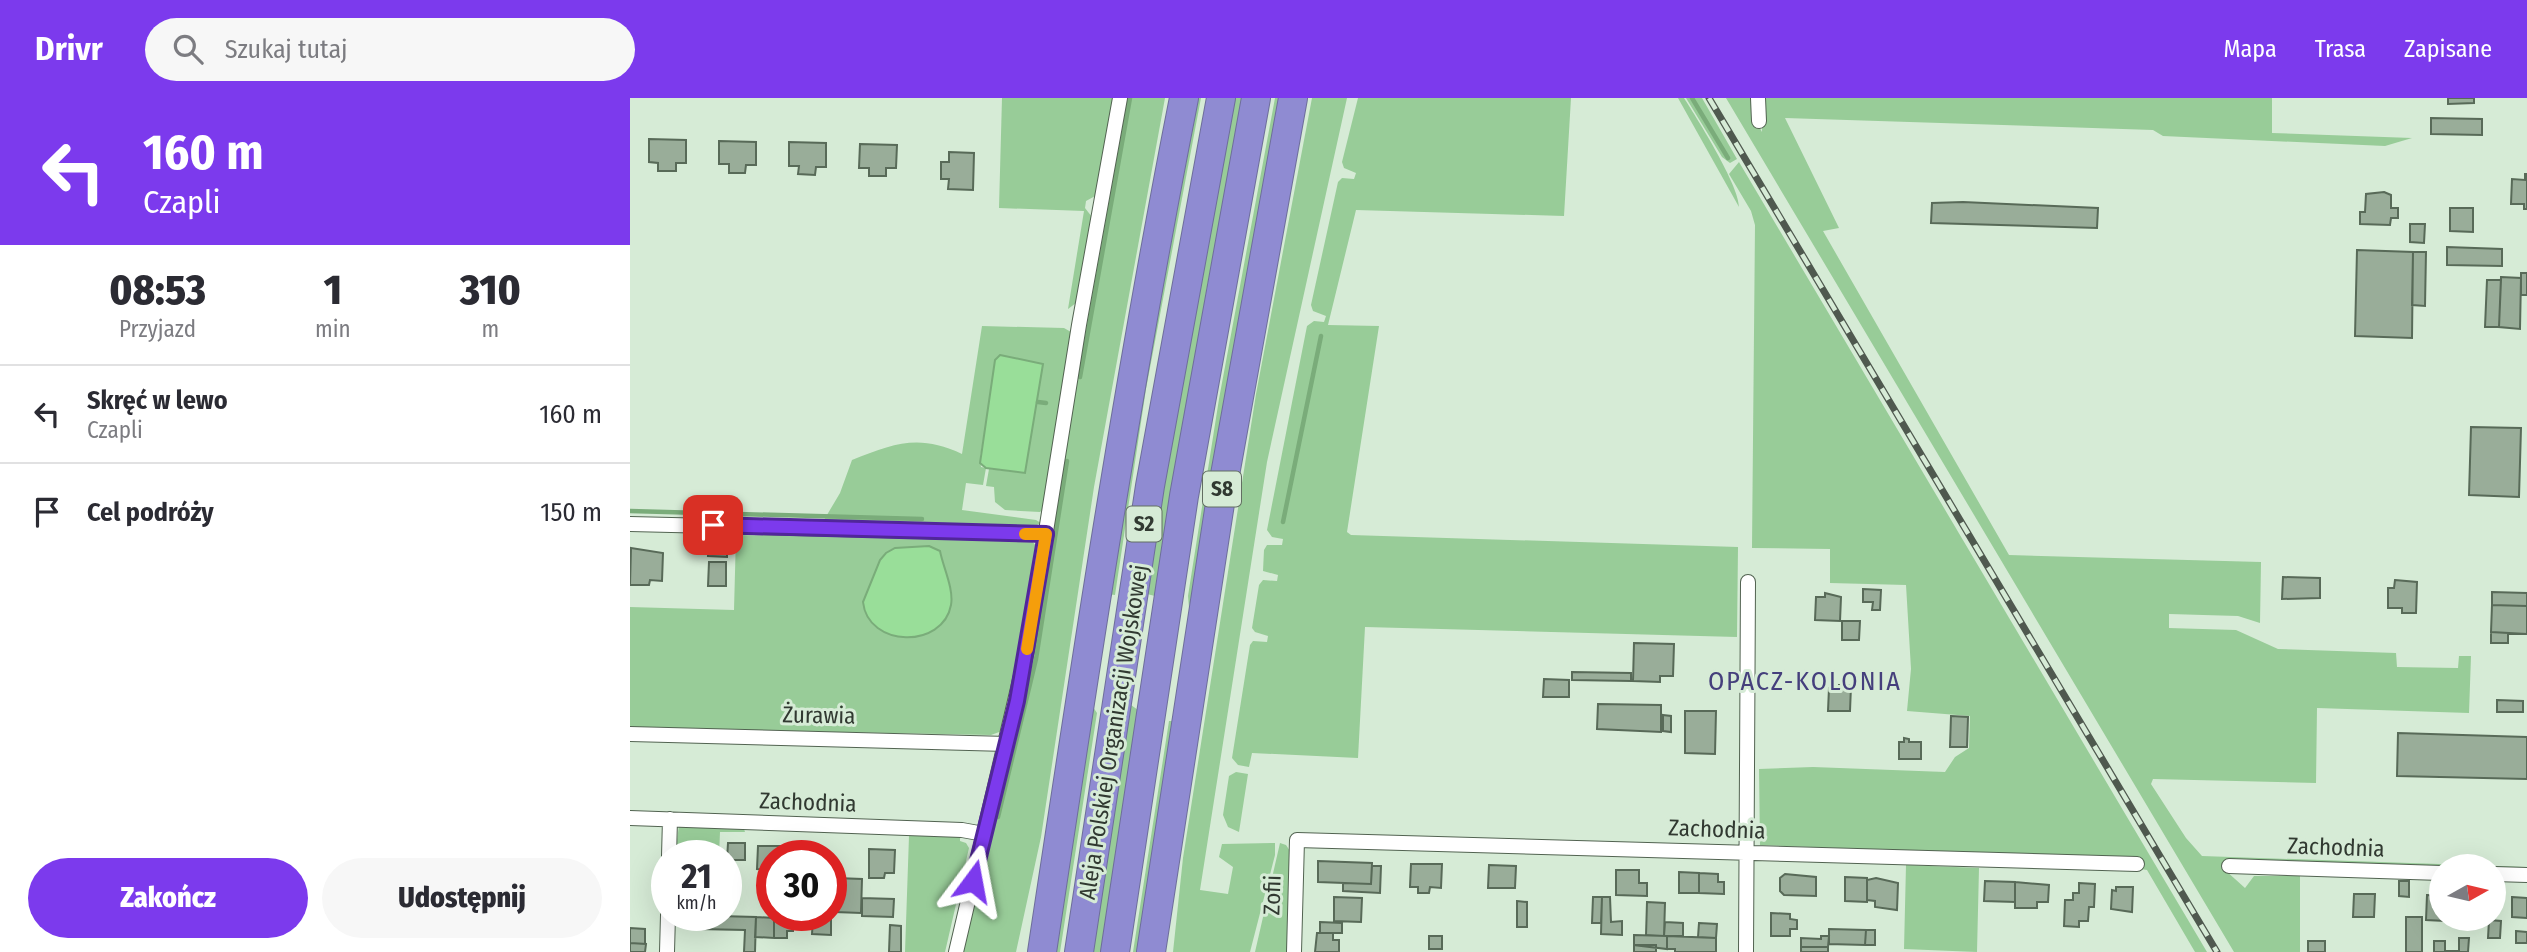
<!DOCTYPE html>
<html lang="pl">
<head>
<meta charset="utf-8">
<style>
  body { margin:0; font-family:"Fira Sans Condensed",sans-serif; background:#f7f7f7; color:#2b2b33; height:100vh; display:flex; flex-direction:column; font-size:26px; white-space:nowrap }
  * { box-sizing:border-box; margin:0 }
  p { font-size:23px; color:#7c7c81 }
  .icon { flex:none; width:38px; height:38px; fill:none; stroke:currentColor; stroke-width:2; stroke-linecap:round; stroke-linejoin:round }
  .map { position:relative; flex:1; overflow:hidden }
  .details { display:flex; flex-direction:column; background:#fff; width:630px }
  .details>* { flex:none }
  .top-card { background:#7c3aed; color:#fff; overflow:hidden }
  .needle { width:46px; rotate:82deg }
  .tools { position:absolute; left:1799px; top:756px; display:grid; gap:14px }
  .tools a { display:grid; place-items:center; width:77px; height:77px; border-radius:50%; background:#fff; box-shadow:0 7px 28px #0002; font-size:35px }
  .speed { position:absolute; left:21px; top:742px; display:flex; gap:14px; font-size:35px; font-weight:700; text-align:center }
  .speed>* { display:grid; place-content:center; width:91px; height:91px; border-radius:50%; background:#fff; box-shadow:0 7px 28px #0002; line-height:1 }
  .speed small { font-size:18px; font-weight:400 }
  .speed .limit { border:10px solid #d22; background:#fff; color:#111 }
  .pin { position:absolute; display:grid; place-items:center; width:60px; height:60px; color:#fff; margin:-30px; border-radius:14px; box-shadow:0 4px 10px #0006 }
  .me { position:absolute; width:77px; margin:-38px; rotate:13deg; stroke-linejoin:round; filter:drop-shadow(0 0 5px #0008) }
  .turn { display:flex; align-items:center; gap:24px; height:147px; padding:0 28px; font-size:32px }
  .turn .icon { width:91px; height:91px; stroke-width:2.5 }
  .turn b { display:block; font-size:49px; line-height:60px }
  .eta { display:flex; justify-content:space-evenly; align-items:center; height:119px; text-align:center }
  .eta b { font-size:42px; font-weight:800; line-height:49px }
  .button { display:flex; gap:14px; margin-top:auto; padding:14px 28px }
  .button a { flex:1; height:80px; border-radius:42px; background:#7c3aed; color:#fff; font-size:28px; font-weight:800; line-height:80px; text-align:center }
  .button a+a { background:#f7f7f7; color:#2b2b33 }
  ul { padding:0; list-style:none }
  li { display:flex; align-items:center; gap:21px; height:98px; padding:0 28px; border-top:2px solid #e1e1e2 }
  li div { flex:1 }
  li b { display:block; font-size:26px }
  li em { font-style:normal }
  header { display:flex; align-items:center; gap:42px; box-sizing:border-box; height:98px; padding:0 35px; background:#7c3aed; color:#fff }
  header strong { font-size:33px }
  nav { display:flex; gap:38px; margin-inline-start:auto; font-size:24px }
  .search { width:490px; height:63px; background:#f7f7f7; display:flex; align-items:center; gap:18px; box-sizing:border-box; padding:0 24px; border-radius:38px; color:#7c7c81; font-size:26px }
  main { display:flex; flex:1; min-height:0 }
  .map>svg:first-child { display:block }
  .green { fill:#98cc98 }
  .water { fill:#99de99; stroke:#7aac7a; stroke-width:2 }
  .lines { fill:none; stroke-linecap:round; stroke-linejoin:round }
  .stream { stroke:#7aac7a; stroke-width:4.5 }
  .building { fill:#99ad99; stroke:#586a58; stroke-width:2 }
  .street-casing { stroke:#526351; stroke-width:16 }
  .highway-casing { stroke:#6e6e9a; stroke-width:30 }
  .street { stroke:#fff; stroke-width:14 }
  .highway { stroke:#8f8bd2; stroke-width:28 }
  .rail-casing { stroke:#4f594f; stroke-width:7 }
  .rail { stroke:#d6ebd6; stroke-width:4.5; stroke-dasharray:13; stroke-linecap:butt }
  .route-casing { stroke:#51269a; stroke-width:18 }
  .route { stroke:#7c3aed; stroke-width:12 }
  .slow { stroke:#f59e0b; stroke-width:12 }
  .labels { text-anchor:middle; stroke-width:6; stroke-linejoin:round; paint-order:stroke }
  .shield { fill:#d6ebd6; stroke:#626e62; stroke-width:2 }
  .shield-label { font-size:21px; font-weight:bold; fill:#313931 }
  .street-label { font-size:23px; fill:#313931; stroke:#d6ebd6 }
  .quarter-label { font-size:26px; letter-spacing:2px; fill:#453f7c; stroke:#d6ebd6 }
</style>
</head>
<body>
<header>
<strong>Drivr</strong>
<div class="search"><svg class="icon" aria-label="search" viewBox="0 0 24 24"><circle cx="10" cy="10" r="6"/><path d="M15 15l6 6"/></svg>Szukaj tutaj</div>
<nav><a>Mapa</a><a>Trasa</a><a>Zapisane</a></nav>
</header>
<main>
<section class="details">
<div class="top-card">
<div class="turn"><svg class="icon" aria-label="left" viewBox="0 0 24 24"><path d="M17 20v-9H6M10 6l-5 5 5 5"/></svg><div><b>160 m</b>Czapli</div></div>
</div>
<div class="eta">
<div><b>08:53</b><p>Przyjazd</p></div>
<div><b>1</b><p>min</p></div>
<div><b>310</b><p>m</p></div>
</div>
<ul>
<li><svg class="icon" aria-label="left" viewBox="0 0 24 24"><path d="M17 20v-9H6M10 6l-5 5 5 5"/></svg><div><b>Skręć w lewo</b><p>Czapli</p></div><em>160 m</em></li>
<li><svg class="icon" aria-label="arrive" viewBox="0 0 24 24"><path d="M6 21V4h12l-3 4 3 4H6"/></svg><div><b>Cel podróży</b></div><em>150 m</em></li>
</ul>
<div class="button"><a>Zakończ</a><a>Udostępnij</a></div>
</section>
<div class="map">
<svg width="1897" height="854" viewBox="0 0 1897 854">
  <rect width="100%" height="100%" fill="#d6ebd6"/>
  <path class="green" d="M 372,0 L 485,0 L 467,97 L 456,103 L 455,110 L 462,119 L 446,205 L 438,211 L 454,113 L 369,110 Z
    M 497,0 L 535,0 L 464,389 L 411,739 L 386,854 L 331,854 L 403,557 L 452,243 Z
    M 563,0 L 571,0 L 516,291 L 485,497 L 477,496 Z
    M 604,0 L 613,0 L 577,189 L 525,498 L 517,496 L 542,333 Z
    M 645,0 L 654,0 L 559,510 L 558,498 L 589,301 Z
    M 682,0 L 717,0 L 637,364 L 570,792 L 598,796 L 603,769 L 589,759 L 592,746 L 645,745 L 645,757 L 620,854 L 543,854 L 553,760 L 626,296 Z
    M 728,0 L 941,0 L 934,118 L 726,112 L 698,227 L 749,228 L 717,434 L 721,437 L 1108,449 L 1107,539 L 735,529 L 728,660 L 622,655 L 619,669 L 608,667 L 602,660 L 620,547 L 623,543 L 637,544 L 638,538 L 625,534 L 622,530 L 629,487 L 633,482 L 647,483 L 648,477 L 633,473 L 634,452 L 637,447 L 652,447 L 653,441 L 642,439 L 637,432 L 677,228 L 684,223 L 694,224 L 696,218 L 683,213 L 681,207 L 708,84 L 712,80 L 724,81 L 726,75 L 714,70 L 712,64 Z
    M 1048,0 L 1054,0 C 1068,22 1109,87 1109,109 Z
    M 1056,0 L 1072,0 L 1107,61 L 1100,65 L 1092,59 Z
    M 1096,0 L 1122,0 L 1126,23 L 1132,34 L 1133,0 L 1642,0 L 1642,35 L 1782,40 L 1755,48 L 1533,38 L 1523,32 L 1155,20 L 1209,130 L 1193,133 L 1379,457 L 1631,464 L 1630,525 L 1608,518 L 1539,516 L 1539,530 L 1606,532 L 1648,551 L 1766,555 L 1767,569 L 1828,570 L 1829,558 L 1841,558 L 1839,615 L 1687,610 L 1686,685 L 1523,681 L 1521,686 L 1556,740 L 1572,758 L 1897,769 L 1897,772 L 1864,771 L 1864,768 L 1595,772 L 1615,790 L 1624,778 L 1670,778 L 1670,854 L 1604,854 Z
    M 1109,64 L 1577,854 L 1565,854 L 1517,772 L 1511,771 L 1505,761 L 1130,747 L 1129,671 L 1183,669 L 1315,674 L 1325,659 L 1339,650 L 1340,618 L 1277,613 L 1281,571 L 1276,487 L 1200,485 L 1200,451 L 1122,450 L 1125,127 L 1121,113 L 1099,76 Z
    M 352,228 L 434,230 L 441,234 L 413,411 L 410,414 L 375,412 L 365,404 L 364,389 L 356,388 L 359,371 L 395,375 L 367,259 L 350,360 L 351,369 L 356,370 L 353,387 L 336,385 L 332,412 L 406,422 L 411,425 L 405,428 L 194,422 L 210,395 L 222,362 C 265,345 289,336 332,356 Z
    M 106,437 L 400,441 L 408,450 L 393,546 L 372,633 L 361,637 L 0,630 L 0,509 L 104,512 Z
    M 501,607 L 508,612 L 471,854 L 462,854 Z
    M 463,609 L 467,615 L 430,854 L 422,854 Z
    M 539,623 L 543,623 L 512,854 L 503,854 Z
    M 606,674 L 618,676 L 609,734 L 598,729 L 593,717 L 599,678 Z
    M 49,727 L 113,728 L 115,734 L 90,734 L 89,758 L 45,758 Z
    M 279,738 L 330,738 L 330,743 L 336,745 L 339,750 L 315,854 L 275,854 Z
    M 650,745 L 656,747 L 662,756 L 659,854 L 625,854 Z
    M 1276,767 L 1349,770 L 1347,854 L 1274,851 Z"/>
  <path class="water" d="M 370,257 L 413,266 L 395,375 L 356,370 L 350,365 L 365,262 Z
    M 299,448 L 310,453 C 313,469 324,491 321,507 C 313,551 238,550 233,504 L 250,462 L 256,455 L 265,450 Z"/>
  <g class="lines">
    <path class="stream" d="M 1062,0 L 1098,60
      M 450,279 L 500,0
      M 408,304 L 416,305
      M 0,413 L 292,421
      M 653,424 L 691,238
      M 368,719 L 406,561 L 437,363"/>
  </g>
  <path class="building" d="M 1818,0 L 1844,0 L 1844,5 L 1818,6 Z
    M 1801,20 L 1852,21 L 1852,37 L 1801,36 Z
    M 19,41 L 56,42 L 56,65 L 46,65 L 46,73 L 28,73 L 28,65 L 19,64 Z
    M 89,43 L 126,44 L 126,67 L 116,67 L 115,75 L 99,75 L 99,66 L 89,66 Z
    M 159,44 L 196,45 L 196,69 L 186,69 L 185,77 L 168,76 L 169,68 L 159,68 Z
    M 230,46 L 267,47 L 266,70 L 256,70 L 256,78 L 239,78 L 239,70 L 229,70 Z
    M 319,54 L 344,55 L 343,92 L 318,91 L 319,81 L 311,81 L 311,64 L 319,64 Z
    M 1895,76 L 1897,76 L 1897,111 L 1894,111 L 1894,106 L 1881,106 L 1882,81 L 1895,82 Z
    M 1754,94 L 1761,97 L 1761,110 L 1768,110 L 1768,120 L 1761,120 L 1760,127 L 1730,126 L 1730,114 L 1735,114 L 1736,96 Z
    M 1333,104 L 1468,110 L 1467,130 L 1301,125 L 1302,105 Z
    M 1820,110 L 1843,110 L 1843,134 L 1820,133 Z
    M 1780,126 L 1795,126 L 1794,145 L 1780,144 Z
    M 1817,149 L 1872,151 L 1872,168 L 1817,167 Z
    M 1727,152 L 1783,154 L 1782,240 L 1725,238 Z
    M 1783,154 L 1796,154 L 1795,208 L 1782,207 Z
    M 1891,175 L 1897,175 L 1897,197 L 1891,197 Z
    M 1871,179 L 1891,180 L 1890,231 L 1869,229 Z
    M 1857,182 L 1871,182 L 1869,229 L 1855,229 Z
    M 1841,329 L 1891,330 L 1889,399 L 1839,397 Z
    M 79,444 L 97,444 L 97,459 L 78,458 Z
    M 1,450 L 33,455 L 32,483 L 20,482 L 19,487 L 0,487 Z
    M 79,464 L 96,464 L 96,488 L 78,488 Z
    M 1653,479 L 1690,480 L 1690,500 L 1652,501 Z
    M 1765,482 L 1787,484 L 1786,515 L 1772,515 L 1772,510 L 1758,510 L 1758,490 L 1764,490 Z
    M 1233,491 L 1251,492 L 1250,512 L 1242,512 L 1243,504 L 1233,504 Z
    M 1862,494 L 1897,495 L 1897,508 L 1862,507 Z
    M 1195,495 L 1211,499 L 1210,523 L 1185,522 L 1186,499 L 1195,499 Z
    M 1862,507 L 1897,508 L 1897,536 L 1861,534 Z
    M 1212,523 L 1230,523 L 1229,542 L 1212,542 Z
    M 1861,534 L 1878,535 L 1878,545 L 1861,545 Z
    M 1004,545 L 1044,546 L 1043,578 L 1030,578 L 1030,584 L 1003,583 Z
    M 942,574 L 1001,575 L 1001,583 L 942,582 Z
    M 914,581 L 939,582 L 939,599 L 913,599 Z
    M 1209,587 L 1221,588 L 1220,613 L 1198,613 L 1199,590 L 1209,590 Z
    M 1867,602 L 1893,603 L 1893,614 L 1867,614 Z
    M 968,606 L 1031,607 L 1031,634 L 967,631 Z
    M 1055,613 L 1086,613 L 1085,656 L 1055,655 Z
    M 1033,617 L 1041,618 L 1041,634 L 1033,633 Z
    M 1321,618 L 1338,619 L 1337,649 L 1320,649 Z
    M 1768,635 L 1897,639 L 1897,681 L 1767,678 Z
    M 1274,640 L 1279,641 L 1279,644 L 1291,644 L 1291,661 L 1269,661 L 1269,644 L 1274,644 Z
    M 98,745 L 115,745 L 115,762 L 97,762 Z
    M 128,748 L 155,748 L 155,758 L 142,758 L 142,772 L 127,771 Z
    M 174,749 L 194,750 L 194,758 L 174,758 Z
    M 239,751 L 265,752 L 264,775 L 255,775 L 254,780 L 239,780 Z
    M 688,763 L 742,765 L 741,786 L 688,784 Z
    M 781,766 L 812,766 L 811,790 L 800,789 L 799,795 L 788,795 L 788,789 L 780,789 Z
    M 859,767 L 886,768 L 885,790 L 858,790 Z
    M 742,768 L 751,768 L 750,795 L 713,793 L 713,785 L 741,786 Z
    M 986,772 L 1009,772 L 1009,785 L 1017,785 L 1017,798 L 986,797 Z
    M 1049,774 L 1069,775 L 1069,795 L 1049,795 Z
    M 1069,775 L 1088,776 L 1088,784 L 1094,784 L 1094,796 L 1069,795 Z
    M 1155,776 L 1186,779 L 1186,798 L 1154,797 L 1150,793 L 1150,780 Z
    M 1215,779 L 1237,780 L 1237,804 L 1215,803 Z
    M 206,780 L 232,781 L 231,815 L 205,814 Z
    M 1246,780 L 1268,785 L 1267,812 L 1245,809 L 1245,803 L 1237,802 L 1237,782 Z
    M 1355,783 L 1385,784 L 1385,804 L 1354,803 Z
    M 1769,783 L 1779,783 L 1779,799 L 1769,798 Z
    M 1385,784 L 1419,787 L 1418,804 L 1407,804 L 1407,810 L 1385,810 Z
    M 1449,785 L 1465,786 L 1464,809 L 1459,809 L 1458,823 L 1449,823 L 1449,829 L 1434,828 L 1435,802 L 1443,802 L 1443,795 L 1449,795 Z
    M 1486,789 L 1503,789 L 1502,814 L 1481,811 L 1482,792 L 1486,793 Z
    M 1724,796 L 1745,796 L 1744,819 L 1723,819 Z
    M 1797,797 L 1811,798 L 1811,821 L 1816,823 L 1796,822 Z
    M 704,799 L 732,800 L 731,824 L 704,823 Z
    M 963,799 L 972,799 L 971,825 L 962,825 Z
    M 972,799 L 980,799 L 981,824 L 992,823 L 992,837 L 971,836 Z
    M 1882,799 L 1897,800 L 1897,820 L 1882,819 Z
    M 232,800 L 264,801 L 263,819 L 232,818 Z
    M 887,803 L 897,804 L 897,829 L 887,829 Z
    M 1017,804 L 1035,805 L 1034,838 L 1016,837 Z
    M 1141,815 L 1160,816 L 1160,821 L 1167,822 L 1167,831 L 1160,831 L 1160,838 L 1141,838 Z
    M 51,817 L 126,819 L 125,854 L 114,854 L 115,832 L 68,831 L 68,828 L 50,826 Z
    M 126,819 L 144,820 L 144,840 L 125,839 Z
    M 1776,819 L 1792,819 L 1792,854 L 1776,854 Z
    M 144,820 L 163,820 L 163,833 L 157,833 L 157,840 L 144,840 Z
    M 183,820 L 201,821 L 201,837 L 182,836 Z
    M 1859,822 L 1871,823 L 1870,840 L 1858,840 Z
    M 690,824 L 712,825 L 712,835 L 690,835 Z
    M 1035,824 L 1053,825 L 1053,838 L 1034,838 Z
    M 1069,825 L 1087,826 L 1086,840 L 1068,839 Z
    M 260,827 L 271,828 L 271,854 L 259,854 Z
    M 0,830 L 15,831 L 15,846 L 0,845 Z
    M 1199,831 L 1236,832 L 1235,847 L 1199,846 Z
    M 1236,832 L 1245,832 L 1245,847 L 1235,847 Z
    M 1886,833 L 1897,834 L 1897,845 L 1886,845 Z
    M 687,835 L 703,835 L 703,842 L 709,842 L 709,854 L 685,854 Z
    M 1004,837 L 1037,838 L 1037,851 L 1004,847 Z
    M 799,838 L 812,838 L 812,851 L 799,851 Z
    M 1037,838 L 1086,840 L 1086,854 L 1045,854 L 1045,851 L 1037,851 Z
    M 1191,838 L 1199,838 L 1198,849 L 1171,849 L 1171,840 L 1191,841 Z
    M 1829,840 L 1839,840 L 1838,854 L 1804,854 L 1804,843 L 1815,843 L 1815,853 L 1829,853 Z
    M 1678,843 L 1695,843 L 1695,854 L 1678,854 Z
    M 0,845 L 16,846 L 15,854 L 0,854 Z
    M 1004,847 L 1026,847 L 1026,854 L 1004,854 Z
    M 1171,849 L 1198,849 L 1198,854 L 1171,854 Z"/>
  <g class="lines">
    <defs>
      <path id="street" d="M 1128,0 L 1129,23
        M 0,426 L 417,436
        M 0,636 L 377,646
        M 0,720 L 332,732 L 354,736
        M 39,758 L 40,721
        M 1599,768 L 1811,775
        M 1864,776 L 1897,777
        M 37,854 L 38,817
        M 326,854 L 397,552 L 449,227 L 490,0
        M 664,854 L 667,742 L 1507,766
        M 1116,854 L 1118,484"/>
      <path id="highway" d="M 412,854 C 455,569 498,283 554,0
        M 449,854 L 520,388 L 591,0
        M 485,854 L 554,398 L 626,0
        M 521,854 L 591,399 L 663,0"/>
    </defs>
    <use href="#street" class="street-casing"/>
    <use href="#highway" class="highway-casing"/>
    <use href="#street" class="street"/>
    <use href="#highway" class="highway"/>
    <defs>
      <path id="rail" d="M 1079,0 L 1587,854"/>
    </defs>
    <use href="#rail" class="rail-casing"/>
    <use href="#rail" class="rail"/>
  </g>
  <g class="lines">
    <defs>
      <path id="route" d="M 83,427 L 416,436 L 387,603 L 343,783"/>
    </defs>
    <use href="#route" class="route-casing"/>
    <use href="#route" class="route"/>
    <path class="slow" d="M 395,436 L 416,436 L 397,551"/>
  </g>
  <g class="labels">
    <g class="shield">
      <rect x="573" y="373.5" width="38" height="35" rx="5"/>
      <rect x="496.5" y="408.5" width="35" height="35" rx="5"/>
    </g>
    <g class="shield-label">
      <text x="592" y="398">S8</text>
      <text x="514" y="433">S2</text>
    </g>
    <g class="street-label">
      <text transform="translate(189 617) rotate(1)" y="8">Żurawia</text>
      <text transform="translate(483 634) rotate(-81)" y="8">Aleja Polskiej Organizacji Wojskowej</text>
      <text transform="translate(178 704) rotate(2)" y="8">Zachodnia</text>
      <text transform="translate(1087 731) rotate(2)" y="8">Zachodnia</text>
      <text transform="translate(1706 749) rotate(2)" y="8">Zachodnia</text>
      <text transform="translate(642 797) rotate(-88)" y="8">Zofii</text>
    </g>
    <g class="quarter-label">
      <text x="1175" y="592">OPACZ-KOLONIA</text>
    </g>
  </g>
</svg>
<div class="tools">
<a><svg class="needle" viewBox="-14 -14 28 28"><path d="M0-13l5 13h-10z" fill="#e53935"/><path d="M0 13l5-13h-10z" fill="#7c7c81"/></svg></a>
</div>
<div class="speed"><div>21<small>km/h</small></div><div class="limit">30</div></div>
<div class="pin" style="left:83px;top:427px;background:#d93025"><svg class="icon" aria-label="arrive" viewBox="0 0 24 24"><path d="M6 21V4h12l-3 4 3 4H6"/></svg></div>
<svg class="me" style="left:343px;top:783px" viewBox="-20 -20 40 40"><path d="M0-17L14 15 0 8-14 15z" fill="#7c3aed" stroke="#fff" stroke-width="4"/></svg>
</div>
</main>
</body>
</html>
